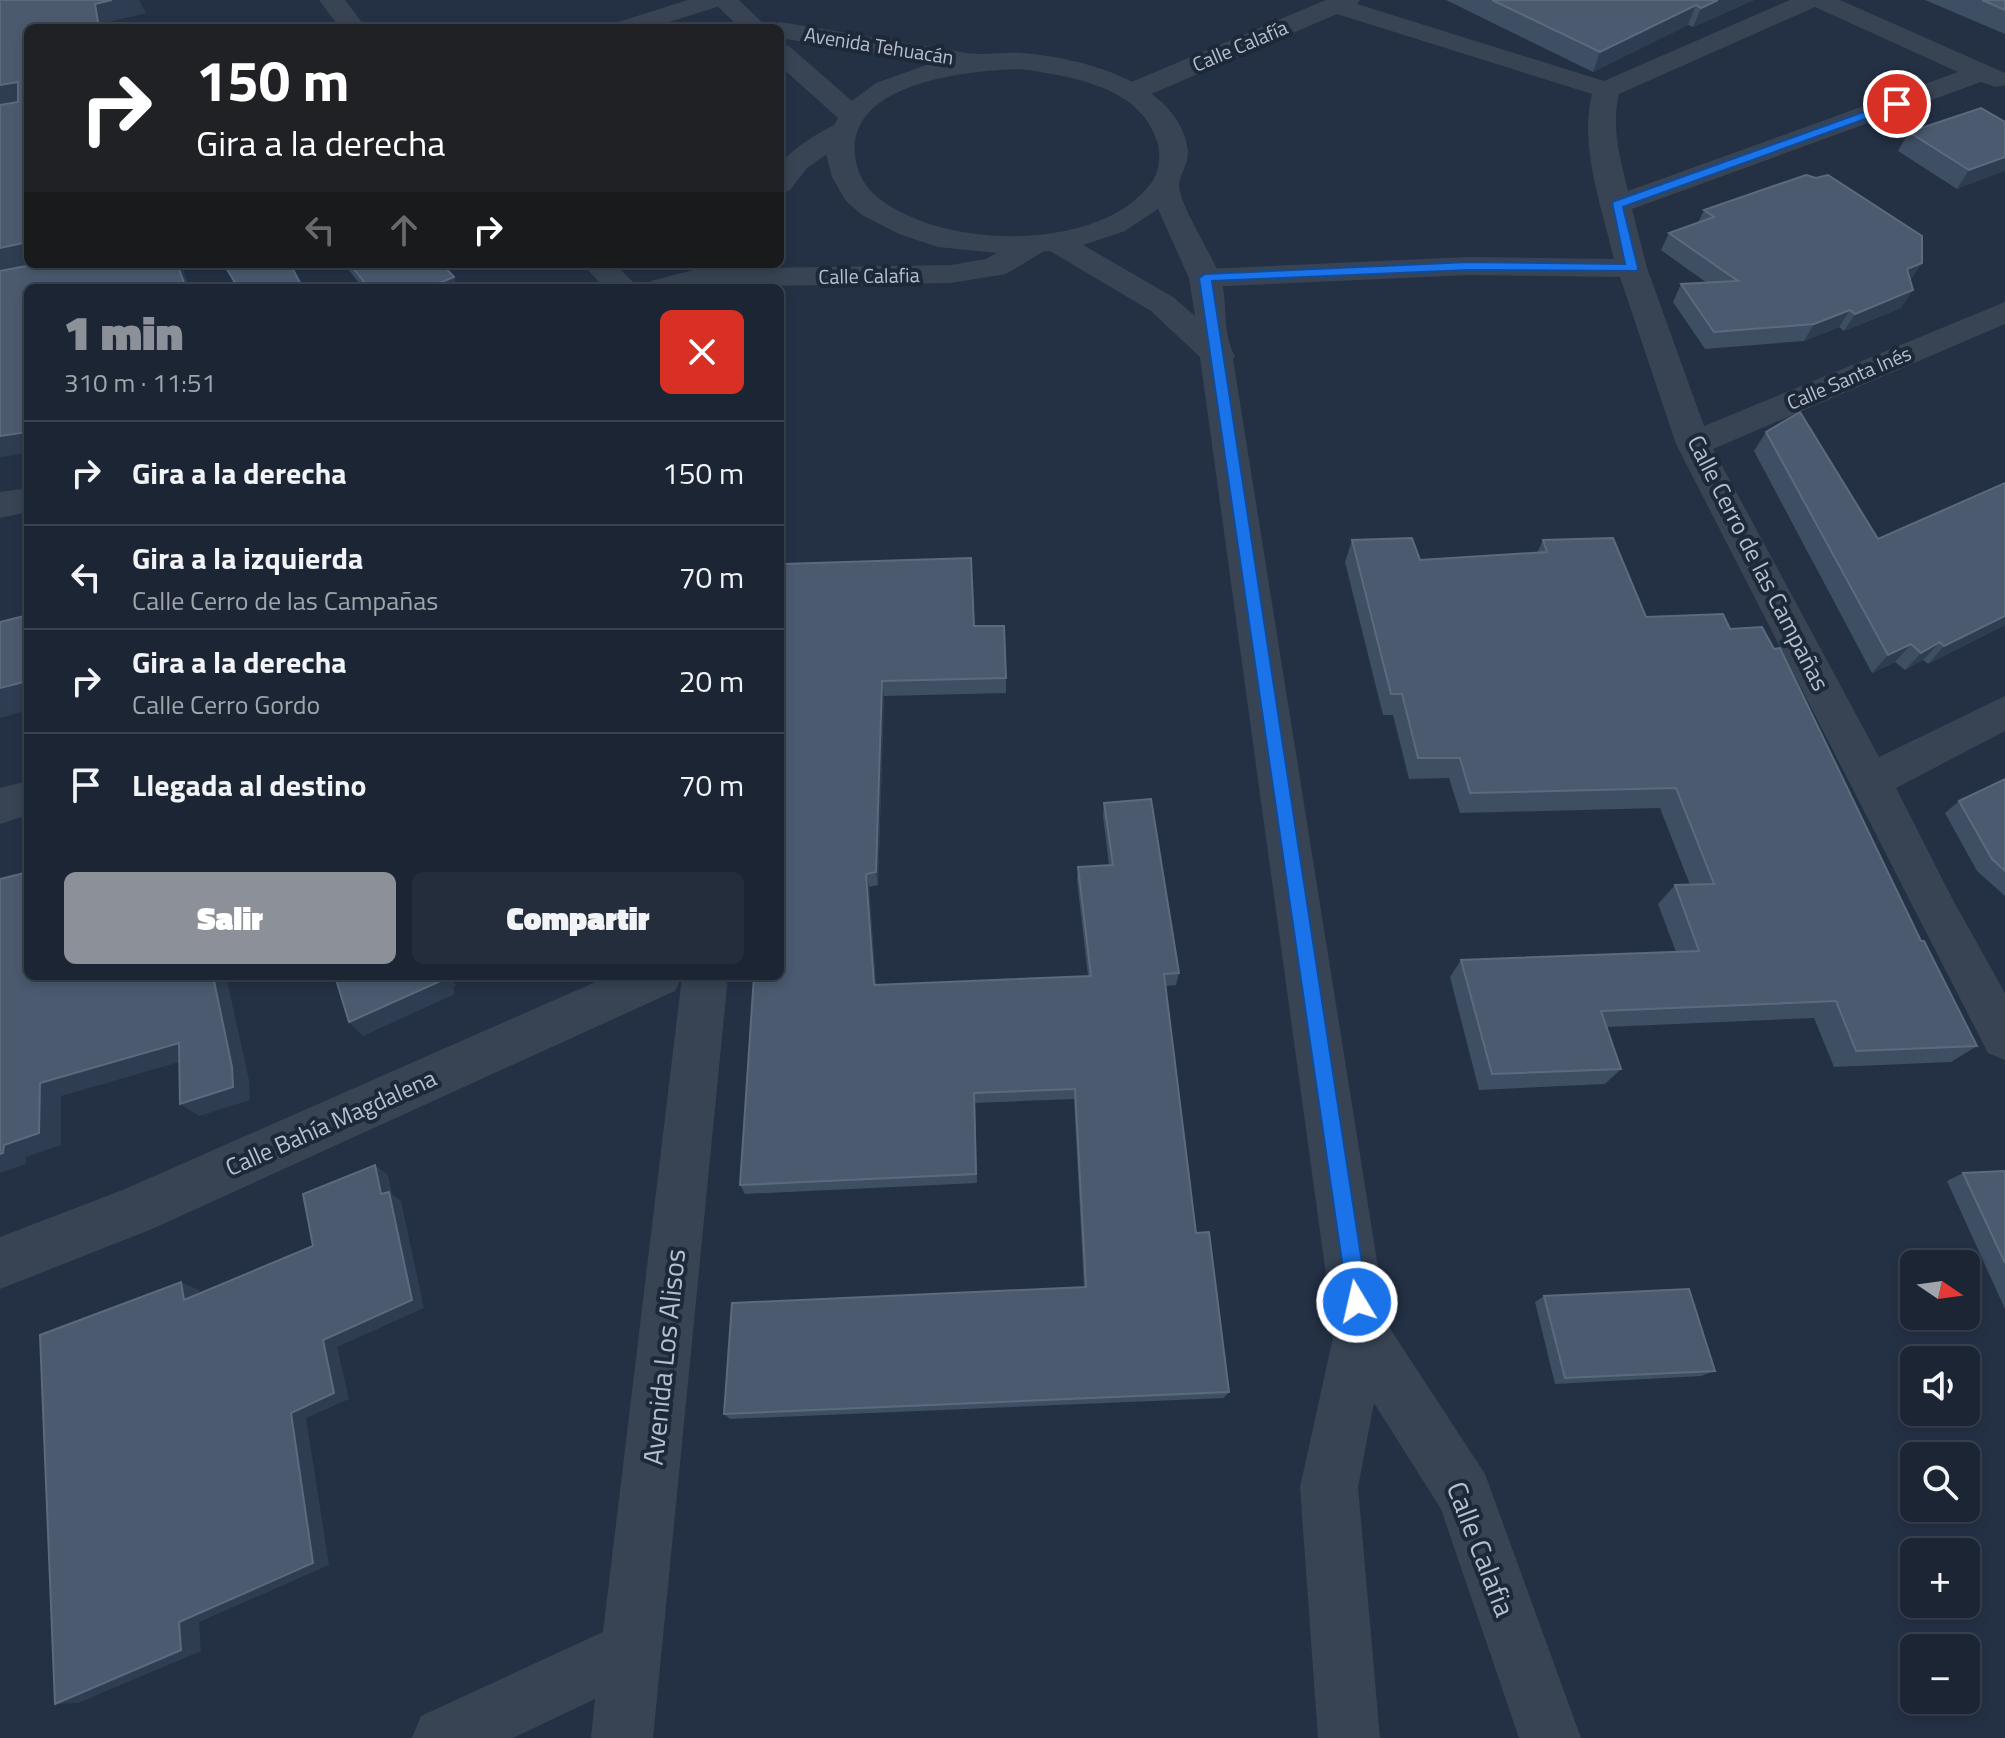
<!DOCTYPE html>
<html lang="es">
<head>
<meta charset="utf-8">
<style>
  body { margin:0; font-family:"Titillium Web",sans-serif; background:#242d3c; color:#f1f3f6; height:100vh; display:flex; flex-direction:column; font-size:30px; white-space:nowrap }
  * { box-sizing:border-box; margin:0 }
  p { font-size:26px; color:#a0a5ac }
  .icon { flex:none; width:44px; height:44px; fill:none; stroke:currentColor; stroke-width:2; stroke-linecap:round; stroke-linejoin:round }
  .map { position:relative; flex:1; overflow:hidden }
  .side { position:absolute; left:24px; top:284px; width:760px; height:696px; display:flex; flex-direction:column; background:#1b2534; border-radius:12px; box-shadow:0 4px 12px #0003,0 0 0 2px #39424f }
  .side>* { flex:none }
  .hud { position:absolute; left:24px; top:24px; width:760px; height:244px; border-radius:12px; box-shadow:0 4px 12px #0003,0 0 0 2px #39424f; background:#202124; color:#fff; overflow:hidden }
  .needle { width:52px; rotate:103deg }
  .buttons { position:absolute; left:1900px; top:1250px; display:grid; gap:16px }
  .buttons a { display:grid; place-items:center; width:80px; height:80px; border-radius:12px; background:#1b2534; box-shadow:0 4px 12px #0003,0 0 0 2px #39424f; font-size:40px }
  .pin { position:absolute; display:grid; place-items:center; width:68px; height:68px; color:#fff; margin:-34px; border:4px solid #fff; border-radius:50%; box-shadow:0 2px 8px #0007 }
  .me { position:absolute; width:88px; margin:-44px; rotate:351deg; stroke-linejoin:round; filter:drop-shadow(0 0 6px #0008) }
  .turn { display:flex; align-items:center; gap:28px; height:168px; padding:0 40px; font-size:36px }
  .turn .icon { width:104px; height:104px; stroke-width:2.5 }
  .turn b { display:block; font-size:56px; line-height:68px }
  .lanes { display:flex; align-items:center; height:76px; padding:0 40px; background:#0003; justify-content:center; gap:40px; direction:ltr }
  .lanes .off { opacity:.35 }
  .round { display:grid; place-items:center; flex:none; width:84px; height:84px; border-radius:12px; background:#242d3c }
  .overview { display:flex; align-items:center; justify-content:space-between; height:136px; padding:0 40px }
  h1 { font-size:48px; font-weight:800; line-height:60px; color:#8c9099 }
  .button { display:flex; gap:16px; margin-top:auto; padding:16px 40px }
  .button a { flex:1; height:92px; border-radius:12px; background:#8c9099; color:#fff; font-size:32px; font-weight:800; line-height:92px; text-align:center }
  .button a+a { background:#242d3c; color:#f1f3f6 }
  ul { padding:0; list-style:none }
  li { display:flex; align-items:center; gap:24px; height:104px; padding:0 40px; border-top:2px solid #39424f }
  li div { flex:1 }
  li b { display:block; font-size:30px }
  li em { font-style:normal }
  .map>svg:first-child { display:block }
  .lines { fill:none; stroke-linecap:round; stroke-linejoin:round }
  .minor { fill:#384454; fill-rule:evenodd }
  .tertiary { fill:#384454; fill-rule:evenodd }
  .wall { fill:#3e4e63 }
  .shaded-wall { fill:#2e3d52 }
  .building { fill:#4b5a6f; stroke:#5c6a7e; stroke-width:2 }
  .route { fill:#1a73e8; stroke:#114b97; stroke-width:2 }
  .labels { text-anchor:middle; stroke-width:8; stroke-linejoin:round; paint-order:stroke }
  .far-street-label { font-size:20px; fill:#b6bfce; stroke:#1d2839 }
  .street-label { font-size:24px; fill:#b6bfce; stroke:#1d2839 }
  .near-street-label { font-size:28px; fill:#b6bfce; stroke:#1d2839 }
</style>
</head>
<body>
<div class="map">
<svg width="2005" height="1738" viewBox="0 0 2005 1738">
  <rect width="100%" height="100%" fill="#243145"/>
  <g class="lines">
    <path class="minor" d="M 319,0 L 345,0 L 366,28 L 340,28 Z
      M 688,0 L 727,0 L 723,5 L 650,28 L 611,28 L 615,23 Z
      M 1326,0 L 1360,0 L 1357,4 L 1604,81 L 1790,0 L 1840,0 L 2005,73 L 2005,85 L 1996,87 L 1981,82 L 1632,209 L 1647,268 L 1704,426 L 2005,302 L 2005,324 L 1713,449 L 1879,757 L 2005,696 L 2005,731 L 1896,788 L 1954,902 L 2005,993 L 2005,1060 L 1988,1053 L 1676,444 L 1620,277 L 1469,275 L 1205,287 L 1194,285 L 1189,278 L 1194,271 L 1205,269 L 1469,257 L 1614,259 C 1602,207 1579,147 1592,94 L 1337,14 L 1142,98 L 1122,98 L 1118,92 L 1122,86 ZM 1815,7 L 1958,72 L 1628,191 C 1620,159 1611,127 1619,94 Z
      M 844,121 L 854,123 L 858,129 L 854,135 L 807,168 L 790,190 L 780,193 C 780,185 778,174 780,166 C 784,153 831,124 844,121 Z
      M 1035,235 L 1046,238 L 1050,244 L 1046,250 L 1006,274 L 951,283 L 646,288 L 651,281 L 697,269 L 951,265 L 986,259 L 1024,238 Z
      M 582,264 L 615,264 L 639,288 L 605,288 Z
      M 28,488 L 28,512 L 0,518 L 0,492 Z
      M 28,781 L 28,815 L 0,824 L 0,788 Z
      M 609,976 L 728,976 L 653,1738 L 591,1738 L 595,1699 L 513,1738 L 412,1738 L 421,1716 L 603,1632 L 682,977 L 675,991 L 152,1229 L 0,1289 L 0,1237 L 125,1189 Z"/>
    <path class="tertiary" d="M 711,0 L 739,0 L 768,28 L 740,28 Z
      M 780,22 L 956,51 C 981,57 996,52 1021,53 C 1078,57 1179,81 1188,150 C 1189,163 1181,172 1179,184 C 1178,204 1214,257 1221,279 C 1228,302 1222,335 1235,356 L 1233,359 L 1387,1324 L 1485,1474 L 1581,1738 L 1519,1738 L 1441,1509 L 1374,1403 L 1358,1487 L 1380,1738 L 1318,1738 L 1300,1487 L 1334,1333 L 1200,357 L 1151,311 L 1050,251 L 1008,254 L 938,247 L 899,234 L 862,215 L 846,201 L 832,177 L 826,154 L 829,134 L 838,118 L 780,66 L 780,44 L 789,46 L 852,101 L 876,83 L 932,63 L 780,38 L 780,28 L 769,28 ZM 1020,69 C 1070,76 1140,86 1157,141 C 1161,153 1160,170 1152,182 C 1105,247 975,247 909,216 C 881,203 859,188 855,156 C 847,81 970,71 1020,69 ZM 1158,209 L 1189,278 L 1195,316 L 1173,297 L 1083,245 L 1125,231 Z"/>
  </g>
  <path class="wall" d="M 1446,0 L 1754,0 L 1693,27 L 1688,25 L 1593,72 Z
    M 1925,0 L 2005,0 L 2005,34 Z
    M 2005,122 L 1957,189 L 1898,151 L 1909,132 Z
    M 1704,210 L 1910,281 L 1901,308 L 1844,331 L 1839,327 L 1804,341 L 1705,349 L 1673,302 L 1681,284 L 1707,283 L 1661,250 L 1669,233 L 1698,223 Z
    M 344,264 L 442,264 L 458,288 L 363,288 Z
    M 1766,432 L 1878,539 L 2005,625 L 1928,664 L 1923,660 L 1905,670 L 1895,662 L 1872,673 L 1754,451 Z
    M 1352,540 L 1420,560 L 1537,553 L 1543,540 L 1646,617 L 1730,629 L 1921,941 L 1977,1046 L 1951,1062 L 1834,1067 L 1814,1018 L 1606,1027 L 1621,1069 L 1605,1084 L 1479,1090 L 1450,977 L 1461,960 L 1676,952 L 1658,904 L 1675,885 L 1690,885 L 1660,808 L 1460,813 L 1449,778 L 1409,779 L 1393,715 L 1383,715 L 1345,562 Z
    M 780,610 L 974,626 L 1006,678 L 1006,693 L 884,696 L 878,885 L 869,887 L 876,985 L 1088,976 L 1077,880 L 1078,867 L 1109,865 L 1103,816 L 1104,803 L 1179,973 L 1176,985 L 1166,986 L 1196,1233 L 1229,1392 L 1224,1398 L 730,1419 L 724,1414 L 1084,1287 L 1074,1099 L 975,1103 L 977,1183 L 745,1194 L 740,1185 Z
    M 2005,779 L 2005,896 L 1977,871 L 1945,813 L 1959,801 Z
    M 2005,1171 L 2005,1309 L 1947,1181 L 1963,1173 Z
    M 1544,1296 L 1715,1371 L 1701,1376 L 1555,1384 L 1535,1302 Z"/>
  <path class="shaded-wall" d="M 112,0 L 139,0 L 146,13 L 105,23 L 106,28 L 99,28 L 95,4 Z
    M 1718,0 L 1754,0 L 1693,27 L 1701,8 Z
    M 1696,5 L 1688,25 L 1593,72 L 1600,52 Z
    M 18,82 L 28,101 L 0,107 L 0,85 Z
    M 2005,157 L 2005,171 L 1957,189 L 1969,170 Z
    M 28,242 L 28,264 L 0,271 L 0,248 Z
    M 1922,263 L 1911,280 L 1907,269 Z
    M 177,264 L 181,264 L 190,288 L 186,288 Z
    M 454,277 L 458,288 L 428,288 Z
    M 1913,290 L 1901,308 L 1844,331 L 1855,314 Z
    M 1850,310 L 1839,327 L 1804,341 L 1814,324 Z
    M 28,432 L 28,453 L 0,457 L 0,436 Z
    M 2005,616 L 2005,625 L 1928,664 L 1944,646 Z
    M 1940,642 L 1923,660 L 1905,670 L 1921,653 Z
    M 1911,644 L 1895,662 L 1872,673 L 1888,655 Z
    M 28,681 L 28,710 L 0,718 L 0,688 Z
    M 882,681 L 884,696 L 878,885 L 876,872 Z
    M 866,874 L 869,887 L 876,997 L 874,985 Z
    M 213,976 L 226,976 L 249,1080 L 250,1100 L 199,1116 L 180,1104 Z
    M 442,976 L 452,976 L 456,986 L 453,988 L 455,994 L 363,1036 L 349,1022 Z
    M 179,1043 L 197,1057 L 61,1096 L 61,1145 L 26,1157 L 26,1164 L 0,1173 L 0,1154 L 4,1145 L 40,1083 Z
    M 375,1165 L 388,1175 L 392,1194 L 401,1201 L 424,1308 L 337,1347 L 349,1399 L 306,1418 L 329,1565 L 199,1622 L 201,1651 L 78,1703 L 55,1704 L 179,1622 L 291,1413 L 323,1340 L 381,1194 Z
    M 181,1282 L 199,1290 L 201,1308 L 184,1300 Z"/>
  <path class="building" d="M 0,0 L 112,0 L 95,4 L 99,28 L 28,28 L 28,242 L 0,248 L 0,105 L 18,102 L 18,82 L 0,85 Z
    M 1492,0 L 1718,0 L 1701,8 L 1696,5 L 1600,52 Z
    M 1982,0 L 2005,0 L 2005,10 Z
    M 1981,108 L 2005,122 L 2005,157 L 1969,170 L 1909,132 Z
    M 1806,175 L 1816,178 L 1828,175 L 1922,236 L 1922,263 L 1907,269 L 1913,290 L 1855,314 L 1850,310 L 1814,324 L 1714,332 L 1681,284 L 1738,281 L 1669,233 L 1714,217 L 1704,210 Z
    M 36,264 L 177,264 L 186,288 L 28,288 L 28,432 L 0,436 L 0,271 Z
    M 224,264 L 290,264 L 303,288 L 238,288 Z
    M 350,264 L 442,264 L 454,277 L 428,288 L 369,288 Z
    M 1800,412 L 1878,539 L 2005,483 L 2005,616 L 1944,646 L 1940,642 L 1921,653 L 1911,644 L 1888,655 L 1766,432 Z
    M 1412,538 L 1420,560 L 1547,552 L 1543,540 L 1613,538 L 1646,617 L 1723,614 L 1730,629 L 1762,627 L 1774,649 L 1780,648 L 1921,941 L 1924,941 L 1977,1046 L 1856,1051 L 1836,1001 L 1601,1011 L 1621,1069 L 1492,1074 L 1461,960 L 1699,951 L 1675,885 L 1714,884 L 1676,788 L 1470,793 L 1460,758 L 1418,758 L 1402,694 L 1391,694 L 1352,540 Z
    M 971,558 L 974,626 L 1004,626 L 1006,678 L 882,681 L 876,872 L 866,874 L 874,985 L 1091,976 L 1078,867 L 1113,865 L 1104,803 L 1151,799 L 1179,973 L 1164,974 L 1196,1233 L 1209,1232 L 1229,1392 L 724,1414 L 732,1303 L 1086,1287 L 1075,1089 L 974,1093 L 976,1174 L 740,1185 L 754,976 L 780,976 L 780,610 L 783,564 Z
    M 28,615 L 28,681 L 0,688 L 0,622 Z
    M 2005,779 L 2005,871 L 1992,859 L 1959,801 Z
    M 28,872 L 28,976 L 213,976 L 232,1067 L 233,1087 L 180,1104 L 179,1043 L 40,1083 L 39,1133 L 4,1145 L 3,1153 L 0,1154 L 0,879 Z
    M 335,976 L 442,976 L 443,980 L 349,1022 Z
    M 375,1165 L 381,1194 L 389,1192 L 412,1300 L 323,1340 L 334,1393 L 291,1413 L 313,1563 L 179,1622 L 181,1650 L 55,1704 L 40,1335 L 181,1282 L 184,1300 L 313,1246 L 303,1194 Z
    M 2005,1171 L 2005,1263 L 1963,1173 Z
    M 1689,1289 L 1715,1371 L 1565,1378 L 1544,1296 Z"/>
  <path class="route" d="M 1897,100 L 1903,104 L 1901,106 L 1623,207 L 1638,268 L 1637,271 L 1469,270 L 1212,281 L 1368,1302 L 1365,1310 L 1357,1313 L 1349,1310 L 1199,278 L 1205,274 L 1469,262 L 1625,264 L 1612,202 Z"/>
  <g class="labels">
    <g class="far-street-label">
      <text transform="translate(879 46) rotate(9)" y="7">Avenida Tehuacán</text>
      <text transform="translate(1240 46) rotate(-23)" y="7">Calle Calafía</text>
      <text transform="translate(869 276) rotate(-1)" y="7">Calle Calafia</text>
      <text transform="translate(1849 378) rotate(-23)" y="7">Calle Santa Inés</text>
    </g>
    <g class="street-label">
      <text transform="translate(1758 563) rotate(63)" y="8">Calle Cerro de las Campañas</text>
      <text transform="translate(331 1123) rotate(-24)" y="8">Calle Bahía Magdalena</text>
    </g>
    <g class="near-street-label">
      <text transform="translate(664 1357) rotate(-84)" y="10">Avenida Los Alisos</text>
      <text transform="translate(1481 1549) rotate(69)" y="10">Calle Calafia</text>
    </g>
  </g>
</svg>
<div class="buttons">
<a><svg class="needle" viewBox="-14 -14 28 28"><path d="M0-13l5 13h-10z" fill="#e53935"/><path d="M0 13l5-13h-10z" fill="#a0a5ac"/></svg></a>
<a><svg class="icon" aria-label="sound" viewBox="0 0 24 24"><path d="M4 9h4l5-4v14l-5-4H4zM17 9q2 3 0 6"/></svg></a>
<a><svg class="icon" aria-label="search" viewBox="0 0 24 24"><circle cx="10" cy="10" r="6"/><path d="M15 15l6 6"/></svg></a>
<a>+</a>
<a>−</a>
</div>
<div class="pin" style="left:1897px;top:104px;background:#d93025"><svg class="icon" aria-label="arrive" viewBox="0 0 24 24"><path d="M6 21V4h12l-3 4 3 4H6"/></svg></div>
<svg class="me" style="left:1357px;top:1302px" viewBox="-20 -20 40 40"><circle r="17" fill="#1a73e8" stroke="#fff" stroke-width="3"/><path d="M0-11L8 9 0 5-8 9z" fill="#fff"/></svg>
<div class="hud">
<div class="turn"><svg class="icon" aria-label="right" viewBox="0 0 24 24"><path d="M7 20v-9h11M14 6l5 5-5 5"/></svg><div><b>150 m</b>Gira a la derecha</div></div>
<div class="lanes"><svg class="icon off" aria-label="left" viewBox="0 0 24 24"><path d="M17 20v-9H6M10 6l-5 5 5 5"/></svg><svg class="icon off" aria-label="ahead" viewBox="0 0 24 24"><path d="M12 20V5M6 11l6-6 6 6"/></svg><svg class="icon" aria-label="right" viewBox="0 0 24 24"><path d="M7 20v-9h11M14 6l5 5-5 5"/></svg></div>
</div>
<section class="side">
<div class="overview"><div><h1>1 min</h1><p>310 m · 11:51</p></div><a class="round" style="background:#d93025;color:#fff"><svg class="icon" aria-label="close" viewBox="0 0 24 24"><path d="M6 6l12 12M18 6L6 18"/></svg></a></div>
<ul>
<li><svg class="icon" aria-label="right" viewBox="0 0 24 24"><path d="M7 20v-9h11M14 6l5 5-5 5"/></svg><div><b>Gira a la derecha</b></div><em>150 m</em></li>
<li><svg class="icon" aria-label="left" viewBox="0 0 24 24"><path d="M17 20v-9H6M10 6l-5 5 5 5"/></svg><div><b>Gira a la izquierda</b><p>Calle Cerro de las Campañas</p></div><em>70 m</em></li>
<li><svg class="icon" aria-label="right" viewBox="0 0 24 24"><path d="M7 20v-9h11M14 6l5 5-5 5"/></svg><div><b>Gira a la derecha</b><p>Calle Cerro Gordo</p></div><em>20 m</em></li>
<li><svg class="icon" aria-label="arrive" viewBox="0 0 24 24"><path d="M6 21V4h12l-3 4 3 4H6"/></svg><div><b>Llegada al destino</b></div><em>70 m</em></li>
</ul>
<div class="button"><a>Salir</a><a>Compartir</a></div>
</section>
</div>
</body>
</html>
